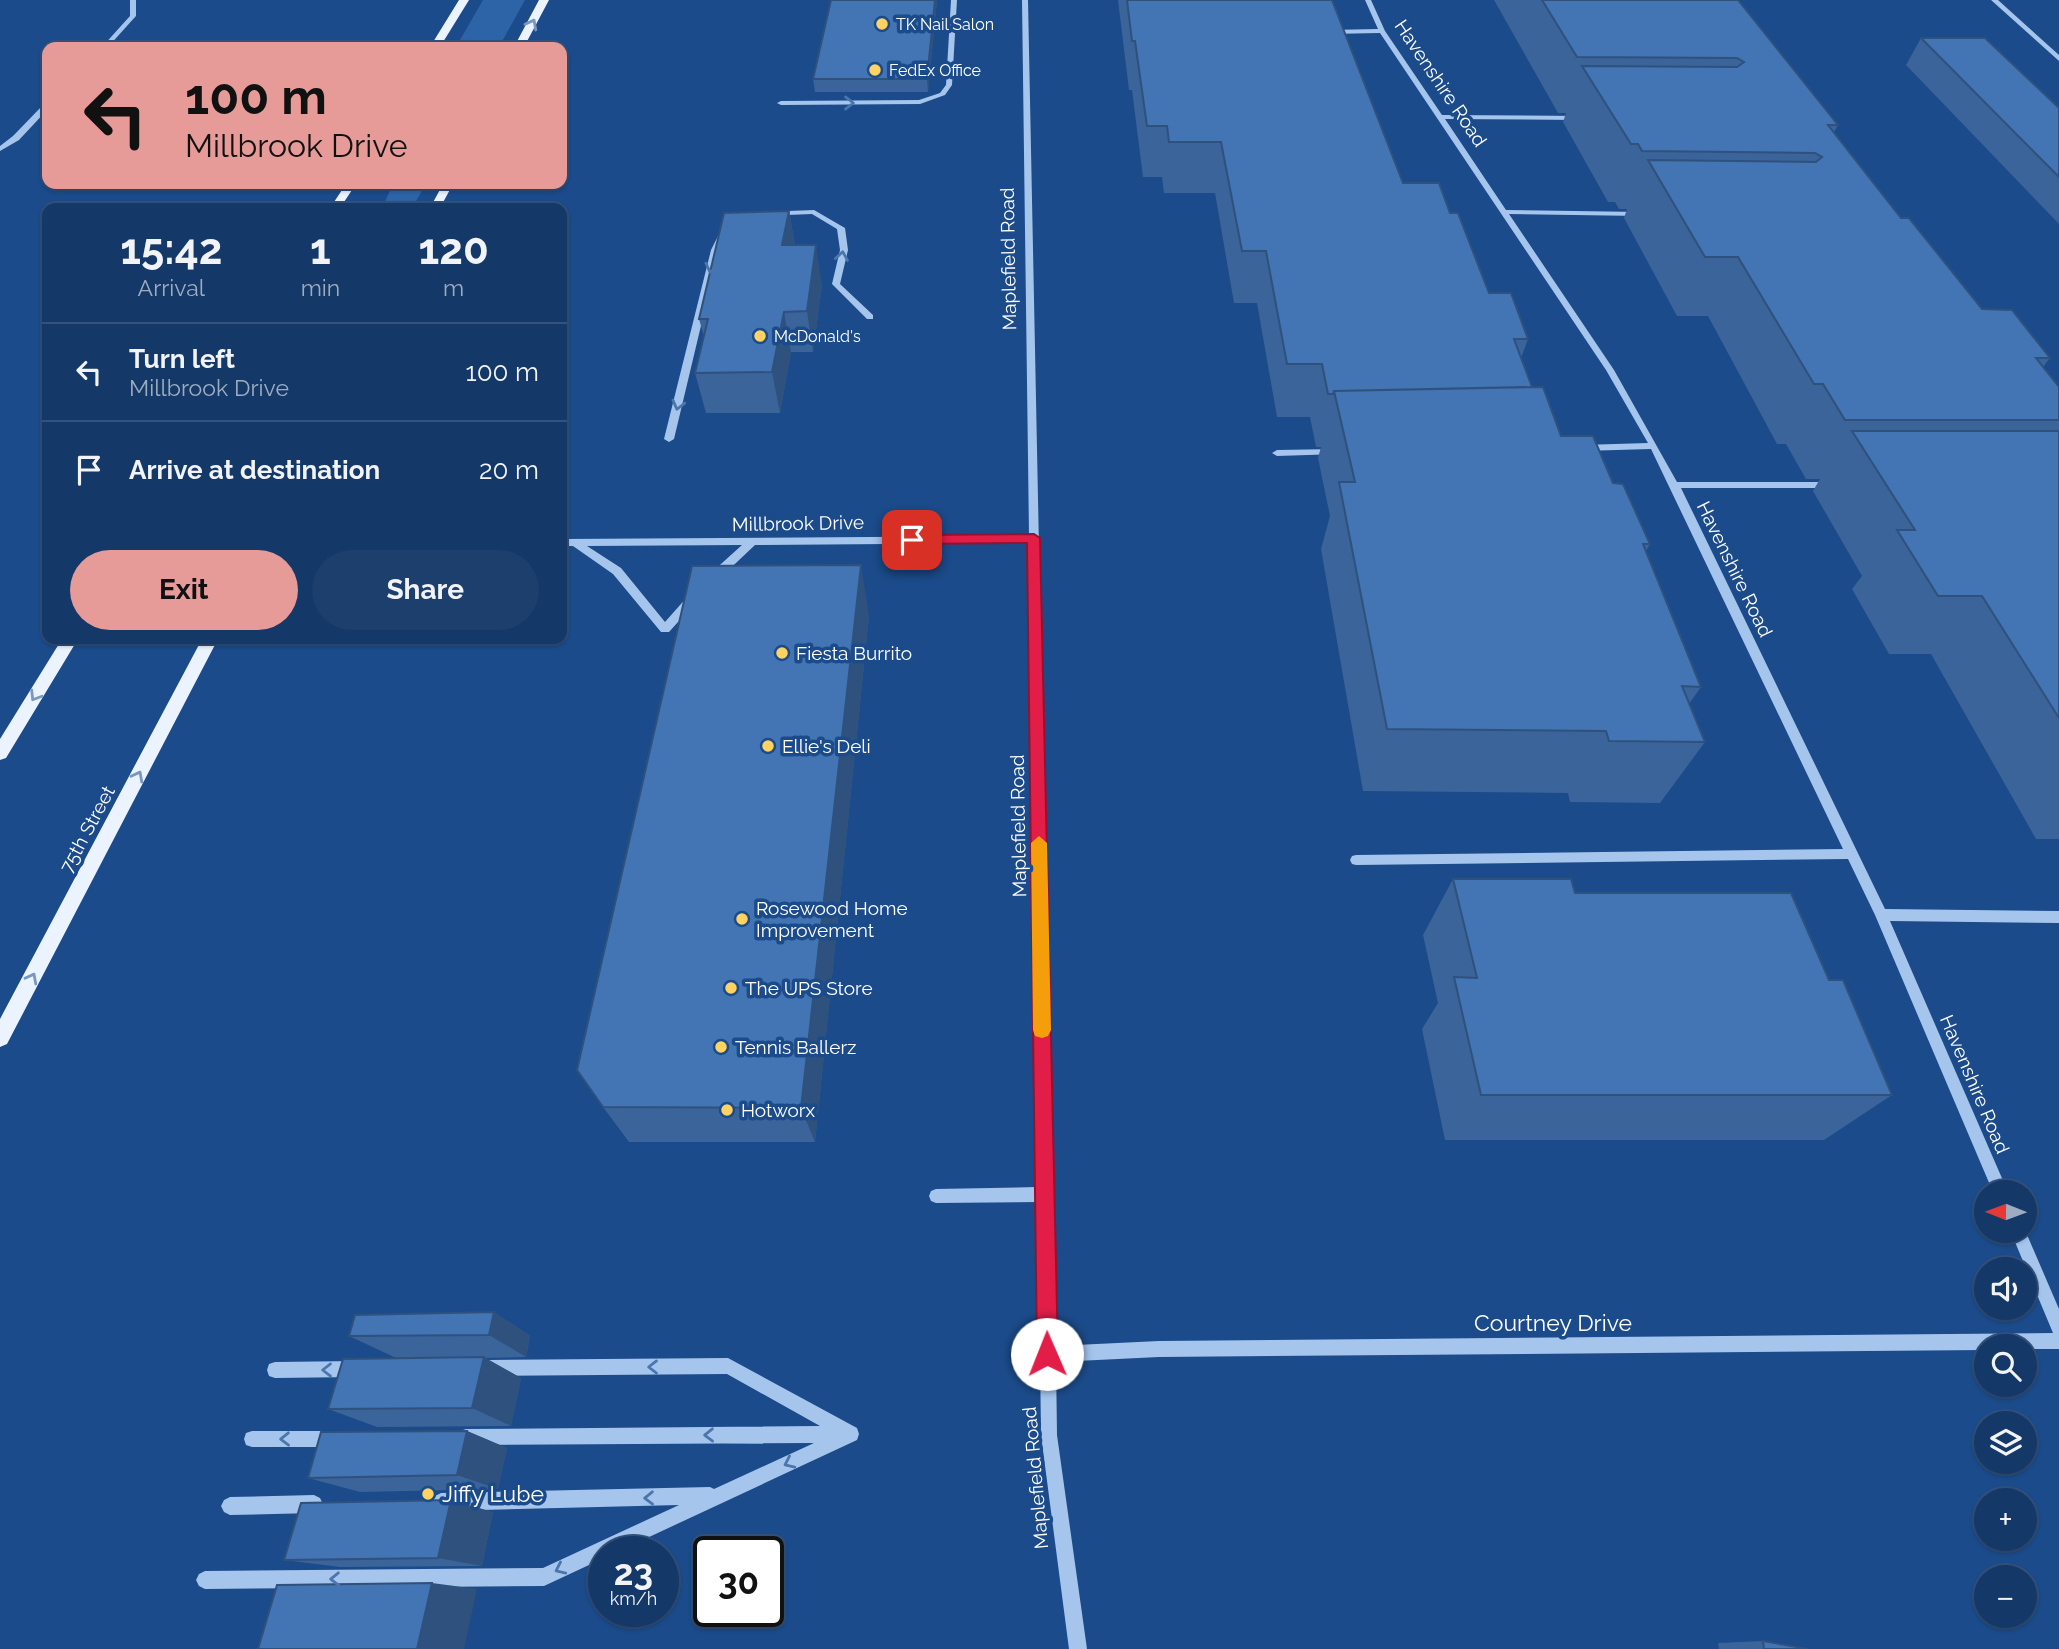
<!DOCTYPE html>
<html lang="en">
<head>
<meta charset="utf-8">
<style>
  body { margin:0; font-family:Raleway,sans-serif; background:#1d3f6e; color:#f1f3f6; height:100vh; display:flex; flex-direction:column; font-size:26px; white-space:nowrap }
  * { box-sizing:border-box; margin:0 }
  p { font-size:23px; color:#9dacc0 }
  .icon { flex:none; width:38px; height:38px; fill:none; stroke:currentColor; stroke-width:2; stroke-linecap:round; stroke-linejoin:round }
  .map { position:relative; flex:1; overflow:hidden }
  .sheet { position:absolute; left:42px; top:203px; width:525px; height:441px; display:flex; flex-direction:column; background:#143868; border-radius:14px; box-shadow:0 2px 5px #0004,0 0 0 2px #33527c }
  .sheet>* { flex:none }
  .hud { position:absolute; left:42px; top:42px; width:525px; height:147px; border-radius:14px; box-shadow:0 2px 5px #0004,0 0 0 2px #33527c; background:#e69b98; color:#111; overflow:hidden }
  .needle { width:46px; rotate:271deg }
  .buttons { position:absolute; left:1974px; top:1180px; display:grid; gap:14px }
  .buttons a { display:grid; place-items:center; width:63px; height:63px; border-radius:50%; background:#143868; box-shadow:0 2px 5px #0004,0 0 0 2px #33527c; font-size:35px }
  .speed { position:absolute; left:588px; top:1536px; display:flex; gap:14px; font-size:35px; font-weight:700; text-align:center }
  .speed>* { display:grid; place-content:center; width:91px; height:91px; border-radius:50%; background:#143868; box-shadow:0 2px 5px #0004,0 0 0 2px #33527c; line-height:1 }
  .speed small { font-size:18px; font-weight:400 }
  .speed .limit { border:4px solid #111; border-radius:10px; background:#fff; color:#111 }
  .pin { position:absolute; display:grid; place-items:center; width:60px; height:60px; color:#fff; margin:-30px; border-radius:14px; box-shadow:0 4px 10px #0006 }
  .me { position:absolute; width:77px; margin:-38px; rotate:359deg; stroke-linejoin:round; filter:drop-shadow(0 0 5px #0008) }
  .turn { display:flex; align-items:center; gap:24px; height:147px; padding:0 28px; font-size:32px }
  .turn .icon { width:91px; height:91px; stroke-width:2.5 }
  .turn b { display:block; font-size:49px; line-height:60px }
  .eta { display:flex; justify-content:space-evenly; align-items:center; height:119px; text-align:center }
  .eta b { font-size:42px; font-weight:700; line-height:49px }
  .primary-button { display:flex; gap:14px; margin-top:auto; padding:14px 28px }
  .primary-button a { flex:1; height:80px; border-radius:42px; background:#e69b98; color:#111; font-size:28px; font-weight:700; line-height:80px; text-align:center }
  .primary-button a+a { background:#1d3f6e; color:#f1f3f6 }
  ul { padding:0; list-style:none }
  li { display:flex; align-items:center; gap:21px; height:98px; padding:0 28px; border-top:2px solid #33527c }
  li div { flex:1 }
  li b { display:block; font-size:26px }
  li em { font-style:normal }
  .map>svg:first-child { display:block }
  .green { fill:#2d64a8 }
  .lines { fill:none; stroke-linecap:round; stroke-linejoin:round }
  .minor { fill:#a5c5ed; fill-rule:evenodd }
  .major { fill:#ebf3ff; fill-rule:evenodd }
  .wall { fill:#3a649a }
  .shaded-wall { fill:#2f517d }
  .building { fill:#4374b3; stroke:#2f517d; stroke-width:2 }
  .oneway { stroke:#7997bf }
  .oneway2 { stroke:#4b76ad }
  .route { fill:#e11d48; stroke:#92132f; stroke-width:2 }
  .slow { fill:#f59e0b }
  .poi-dot { fill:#ffd261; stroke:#1b4b8a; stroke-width:2.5 }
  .labels { text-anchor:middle; stroke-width:7; stroke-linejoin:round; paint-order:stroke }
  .far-poi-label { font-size:16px; fill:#fff; stroke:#1b4b8a; text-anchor:start }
  .street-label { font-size:19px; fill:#fff; stroke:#1b4b8a }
  .poi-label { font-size:19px; fill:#fff; stroke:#1b4b8a; text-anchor:start }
  .near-street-label { font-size:23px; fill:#fff; stroke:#1b4b8a }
  .near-poi-label { font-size:23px; fill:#fff; stroke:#1b4b8a; text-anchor:start }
</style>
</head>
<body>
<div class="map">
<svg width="2059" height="1649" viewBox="0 0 2059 1649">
  <rect width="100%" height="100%" fill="#1b4b8a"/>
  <path class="green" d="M 483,0 L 525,0 L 499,47 L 456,47 Z
    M 393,184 L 426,184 L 412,208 L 382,208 Z"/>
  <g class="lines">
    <path class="minor" d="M 130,0 L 136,0 L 136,16 L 108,47 L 102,47 L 130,16 Z
      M 951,0 L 957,0 L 952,85 L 945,95 L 920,104 L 781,105 L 777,103 L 781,101 L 919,100 L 940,93 L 946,85 Z
      M 1022,0 L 1028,0 L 1055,1346 L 1159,1341 L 2053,1333 L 2010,1230 L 2025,1230 L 2059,1309 L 2059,1349 L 2025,1349 L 2025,1346 L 1986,1346 L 1986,1350 L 1159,1357 L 1056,1362 L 1057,1435 L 1087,1649 L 1069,1649 L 1041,1435 L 1038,1202 L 936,1203 L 931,1201 L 929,1196 L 931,1191 L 936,1189 L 1037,1187 L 1029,543 L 755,545 L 719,579 L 715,580 L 710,576 L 711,573 L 742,545 L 587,546 L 621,568 L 665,622 L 688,596 L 696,596 L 697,599 L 696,602 L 669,632 L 661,632 L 613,574 L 573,546 L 562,546 L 562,539 L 1029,536 Z
      M 1365,0 L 1371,0 L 1385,31 L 1442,115 L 1580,116 L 1584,118 L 1580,120 L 1445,119 L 1506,210 L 1641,212 L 1645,214 L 1641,216 L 1509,214 L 1614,370 L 1677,482 L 1831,482 L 1836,485 L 1831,488 L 1681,488 L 1885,909 L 2059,911 L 2059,923 L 1890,921 L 2008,1192 L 1993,1192 L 1875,915 L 1848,859 L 1356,865 L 1352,864 L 1350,860 L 1352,856 L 1356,855 L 1843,849 L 1651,449 L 1582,451 L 1577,448 L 1582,445 L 1648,443 L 1606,370 L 1380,33 L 1329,34 L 1326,32 L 1329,30 L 1378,29 Z
      M 1991,0 L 1998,0 L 2059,55 L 2059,61 Z
      M 44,104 L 47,104 L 47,110 L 19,140 L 0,151 L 0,146 L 13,136 Z
      M 814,210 L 845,228 L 848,250 L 840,284 L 873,315 L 873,319 L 867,319 L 832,284 L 840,250 L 837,229 L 812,214 L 759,216 L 755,214 L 759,212 Z
      M 720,232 L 727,234 L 719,250 L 674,439 L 669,442 L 664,439 L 711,250 Z
      M 1336,449 L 1341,452 L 1339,454 L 1277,456 L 1272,453 L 1277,450 Z
      M 728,1358 L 857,1428 L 859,1434 L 857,1440 L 617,1552 L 604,1552 L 604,1558 L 544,1586 L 205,1589 L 199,1586 L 196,1580 L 199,1574 L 205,1571 L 543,1568 L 679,1505 L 441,1511 L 435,1508 L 432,1502 L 435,1496 L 441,1493 L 710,1487 L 714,1489 L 814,1443 L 466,1445 L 460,1443 L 458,1437 L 460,1431 L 466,1429 L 820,1426 L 727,1374 L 487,1376 L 481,1374 L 479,1368 L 481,1362 L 487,1360 Z
      M 356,1361 L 362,1363 L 364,1369 L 362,1375 L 356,1377 L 275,1378 L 269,1376 L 267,1370 L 269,1364 L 275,1362 Z
      M 252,1431 L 336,1431 L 342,1433 L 344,1439 L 342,1445 L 336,1447 L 252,1447 L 246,1445 L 244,1439 L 246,1433 Z
      M 314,1495 L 320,1498 L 323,1504 L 320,1510 L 314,1513 L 230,1515 L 224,1512 L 221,1506 L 224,1500 L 230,1497 Z"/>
    <path class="major" d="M 459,0 L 469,0 L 440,47 L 430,47 Z
      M 539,0 L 549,0 L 524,47 L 514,47 Z
      M 346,184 L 356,184 L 340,208 L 330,208 Z
      M 443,184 L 453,184 L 440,208 L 430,208 Z
      M 62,639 L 78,639 L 6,758 L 0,760 L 0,739 Z
      M 202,639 L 218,639 L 7,1044 L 0,1047 L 0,1019 Z"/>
  </g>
  <path class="wall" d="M 937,0 L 928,92 L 815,92 L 813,79 Z
    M 1118,0 L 1332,0 L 1403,183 L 1450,213 L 1489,293 L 1528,339 L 1521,358 L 1532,387 L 1561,436 L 1613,483 L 1650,544 L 1646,551 L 1701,687 L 1689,704 L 1705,742 L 1660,803 L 1570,802 L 1568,793 L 1363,791 L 1321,549 L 1330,516 L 1318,458 L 1321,447 L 1316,447 L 1310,417 L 1277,417 L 1257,303 L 1234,303 L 1215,193 L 1164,193 L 1162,177 L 1143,177 L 1132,90 L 1129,90 Z
    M 1494,0 L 1738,0 L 1838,125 L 1834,132 L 1901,218 L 1982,309 L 2050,358 L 2043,367 L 2059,387 L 2059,839 L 2036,839 L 1931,654 L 1889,654 L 1852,589 L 1862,576 L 1813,491 L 1820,479 L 1806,479 L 1786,444 L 1777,444 L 1708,316 L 1677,316 L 1624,218 L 1627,209 L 1619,209 L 1615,202 L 1608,202 L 1563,122 L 1566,113 L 1558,113 Z
    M 1921,38 L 2059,108 L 2059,224 L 1906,65 Z
    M 789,211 L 795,245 L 822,285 L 813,352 L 791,352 L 780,413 L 706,413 L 695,373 L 704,337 L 699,319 Z
    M 869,616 L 815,1142 L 629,1142 L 603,1107 Z
    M 1453,879 L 1575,893 L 1829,980 L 1892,1095 L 1824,1140 L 1445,1140 L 1422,1029 L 1438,1003 L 1423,935 Z
    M 494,1312 L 530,1336 L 526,1357 L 484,1358 L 521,1378 L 511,1426 L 377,1427 L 328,1409 L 396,1358 L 349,1336 Z
    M 467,1431 L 507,1448 L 498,1489 L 360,1492 L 308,1478 Z
    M 493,1512 L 482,1566 L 340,1567 L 284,1560 Z
    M 1763,1641 L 1808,1649 L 1719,1649 L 1718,1643 Z"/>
  <path class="shaded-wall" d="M 935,0 L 937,0 L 928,92 L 927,79 Z
    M 789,211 L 796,251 L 782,245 Z
    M 816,245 L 822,285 L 813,352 L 807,311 Z
    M 784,312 L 791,352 L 780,413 L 772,372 Z
    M 861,565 L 869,616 L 815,1142 L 801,1108 Z
    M 494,1312 L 530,1336 L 526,1357 L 489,1335 Z
    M 484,1357 L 521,1378 L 511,1426 L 472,1408 Z
    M 467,1431 L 507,1448 L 498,1489 L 457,1475 Z
    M 451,1500 L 493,1512 L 482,1566 L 438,1558 Z
    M 432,1583 L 477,1589 L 464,1649 L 417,1649 Z"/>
  <path class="building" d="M 831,0 L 935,0 L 927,79 L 813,79 Z
    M 1127,0 L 1332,0 L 1403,183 L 1439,183 L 1450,213 L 1458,213 L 1489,293 L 1511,293 L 1528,339 L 1514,339 L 1532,387 L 1334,391 L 1333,394 L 1328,394 L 1322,364 L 1287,364 L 1266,251 L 1242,251 L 1221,142 L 1169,142 L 1167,126 L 1147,126 L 1135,41 L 1132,41 Z
    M 1542,0 L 1738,0 L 1838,125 L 1828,125 L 1901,218 L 1909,218 L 1982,309 L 2012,310 L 2050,358 L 2036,358 L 2059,387 L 2059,420 L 1845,420 L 1823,384 L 1814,384 L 1738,257 L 1705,257 L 1648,160 L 1816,162 L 1822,157 L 1815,153 L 1642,151 L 1638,144 L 1631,144 L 1582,66 L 1737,67 L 1744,62 L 1737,58 L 1577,57 Z
    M 1921,38 L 1985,38 L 2059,108 L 2059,177 Z
    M 789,211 L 782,245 L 816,245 L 807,311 L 784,312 L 772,372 L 695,373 L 708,319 L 699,319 L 724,213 Z
    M 1543,387 L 1561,436 L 1593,436 L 1613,483 L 1623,484 L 1650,544 L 1643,544 L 1701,687 L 1682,686 L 1705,742 L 1609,741 L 1606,731 L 1387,729 L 1339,482 L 1355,482 L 1334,391 Z
    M 1852,431 L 2059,431 L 2059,718 L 1982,596 L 1938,596 L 1897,530 L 1915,530 Z
    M 861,565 L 801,1108 L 603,1107 L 577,1070 L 692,566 Z
    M 1453,879 L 1571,879 L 1575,893 L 1791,893 L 1829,980 L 1843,980 L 1892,1095 L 1481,1095 L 1454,977 L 1477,978 Z
    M 494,1312 L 489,1335 L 349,1336 L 355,1315 Z
    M 484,1357 L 472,1408 L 328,1409 L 343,1359 Z
    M 467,1431 L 457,1475 L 308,1478 L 321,1432 Z
    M 451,1500 L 438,1558 L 284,1560 L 301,1503 Z
    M 432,1583 L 417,1649 L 258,1649 L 277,1585 Z
    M 1763,1641 L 1808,1649 L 1764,1649 Z"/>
  <defs><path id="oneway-chevron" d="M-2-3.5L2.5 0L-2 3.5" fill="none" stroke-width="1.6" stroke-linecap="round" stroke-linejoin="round" transform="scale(1.75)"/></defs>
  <g class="oneway">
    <use href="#oneway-chevron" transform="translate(532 24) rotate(-62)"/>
    <use href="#oneway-chevron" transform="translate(35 696) rotate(122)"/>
    <use href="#oneway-chevron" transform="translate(138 776) rotate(-62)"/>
    <use href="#oneway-chevron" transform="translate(32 978) rotate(-62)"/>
  </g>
  <g class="oneway2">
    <use href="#oneway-chevron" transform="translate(849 103)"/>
    <use href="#oneway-chevron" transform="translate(842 256) rotate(-81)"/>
    <use href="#oneway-chevron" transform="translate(711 268) rotate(104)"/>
    <use href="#oneway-chevron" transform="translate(678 405) rotate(104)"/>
    <use href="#oneway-chevron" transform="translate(653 1367) rotate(180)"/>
    <use href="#oneway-chevron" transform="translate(327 1370) rotate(180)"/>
    <use href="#oneway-chevron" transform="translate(709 1435) rotate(179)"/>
    <use href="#oneway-chevron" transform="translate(285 1439) rotate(179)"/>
    <use href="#oneway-chevron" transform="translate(789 1463) rotate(155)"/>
    <use href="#oneway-chevron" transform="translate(649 1498) rotate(179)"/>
    <use href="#oneway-chevron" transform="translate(560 1569) rotate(155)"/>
    <use href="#oneway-chevron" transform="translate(335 1579) rotate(179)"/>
  </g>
  <path class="route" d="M 1034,534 L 1040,538 L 1058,1354 L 1055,1362 L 1047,1365 L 1040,1362 L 1037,1354 L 1027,543 L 912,544 L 905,540 L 912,535 Z"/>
  <path class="slow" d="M 1039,836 L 1047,843 L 1051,1030 L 1048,1036 L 1042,1038 L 1035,1036 L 1033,1030 L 1031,843 Z"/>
  <g class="poi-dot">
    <circle cx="882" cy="24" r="7"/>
    <circle cx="875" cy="70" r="7"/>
    <circle cx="760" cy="336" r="7"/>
    <circle cx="782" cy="653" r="7"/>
    <circle cx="768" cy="746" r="7"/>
    <circle cx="742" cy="919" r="7"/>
    <circle cx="731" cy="988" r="7"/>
    <circle cx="721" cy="1047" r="7"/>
    <circle cx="727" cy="1110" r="7"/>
    <circle cx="428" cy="1494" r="7"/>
  </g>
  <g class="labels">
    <g class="far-poi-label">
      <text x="896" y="30">TK Nail Salon</text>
      <text x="889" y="76">FedEx Office</text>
      <text x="774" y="342">McDonald's</text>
    </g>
    <g class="street-label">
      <text transform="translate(1441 83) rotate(56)" y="7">Havenshire Road</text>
      <text transform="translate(1008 259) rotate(-91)" y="7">Maplefield Road</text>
      <text transform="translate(798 523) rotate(-1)" y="7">Millbrook Drive</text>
      <text transform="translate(1735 569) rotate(64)" y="7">Havenshire Road</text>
      <text transform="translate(1018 826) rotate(-91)" y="7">Maplefield Road</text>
      <text transform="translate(87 829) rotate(-62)" y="7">75th Street</text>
      <text transform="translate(1975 1084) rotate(67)" y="7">Havenshire Road</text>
      <text transform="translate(1035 1478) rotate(-95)" y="7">Maplefield Road</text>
    </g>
    <g class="poi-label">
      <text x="796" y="660">Fiesta Burrito</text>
      <text x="782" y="753">Ellie's Deli</text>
      <text x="756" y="915">Rosewood Home<tspan x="756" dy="22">Improvement</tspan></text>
      <text x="745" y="995">The UPS Store</text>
      <text x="735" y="1054">Tennis Ballerz</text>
      <text x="741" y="1117">Hotworx</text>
    </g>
    <g class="near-street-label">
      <text x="1553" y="1331">Courtney Drive</text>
    </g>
    <g class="near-poi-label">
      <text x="442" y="1502">Jiffy Lube</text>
    </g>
  </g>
</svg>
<div class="buttons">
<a><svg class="needle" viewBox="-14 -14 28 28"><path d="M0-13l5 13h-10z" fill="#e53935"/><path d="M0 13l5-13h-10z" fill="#9dacc0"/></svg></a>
<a><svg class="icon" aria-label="sound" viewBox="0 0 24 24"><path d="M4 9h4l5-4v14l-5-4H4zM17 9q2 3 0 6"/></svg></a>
<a><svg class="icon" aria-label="search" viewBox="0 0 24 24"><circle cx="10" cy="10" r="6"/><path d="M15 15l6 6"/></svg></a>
<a><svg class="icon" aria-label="layers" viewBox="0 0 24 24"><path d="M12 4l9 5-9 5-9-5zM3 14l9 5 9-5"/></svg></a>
<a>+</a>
<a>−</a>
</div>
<div class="speed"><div>23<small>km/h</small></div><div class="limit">30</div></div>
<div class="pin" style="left:912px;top:540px;background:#d93025"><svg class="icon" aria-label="arrive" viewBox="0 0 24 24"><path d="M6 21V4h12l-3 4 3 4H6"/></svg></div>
<svg class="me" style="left:1047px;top:1354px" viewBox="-20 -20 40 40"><circle r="19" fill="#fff"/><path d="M0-13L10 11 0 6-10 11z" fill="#e11d48"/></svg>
<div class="hud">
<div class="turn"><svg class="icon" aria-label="left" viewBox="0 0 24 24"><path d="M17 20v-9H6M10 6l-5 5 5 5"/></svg><div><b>100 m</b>Millbrook Drive</div></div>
</div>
<section class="sheet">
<div class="eta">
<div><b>15:42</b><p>Arrival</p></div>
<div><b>1</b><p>min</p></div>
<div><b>120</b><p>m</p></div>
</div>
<ul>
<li><svg class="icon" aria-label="left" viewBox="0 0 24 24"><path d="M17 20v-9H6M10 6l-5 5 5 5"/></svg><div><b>Turn left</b><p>Millbrook Drive</p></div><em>100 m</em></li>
<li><svg class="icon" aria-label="arrive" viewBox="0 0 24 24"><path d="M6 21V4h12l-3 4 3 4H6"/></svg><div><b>Arrive at destination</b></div><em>20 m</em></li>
</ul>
<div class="primary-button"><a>Exit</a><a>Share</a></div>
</section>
</div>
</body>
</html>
